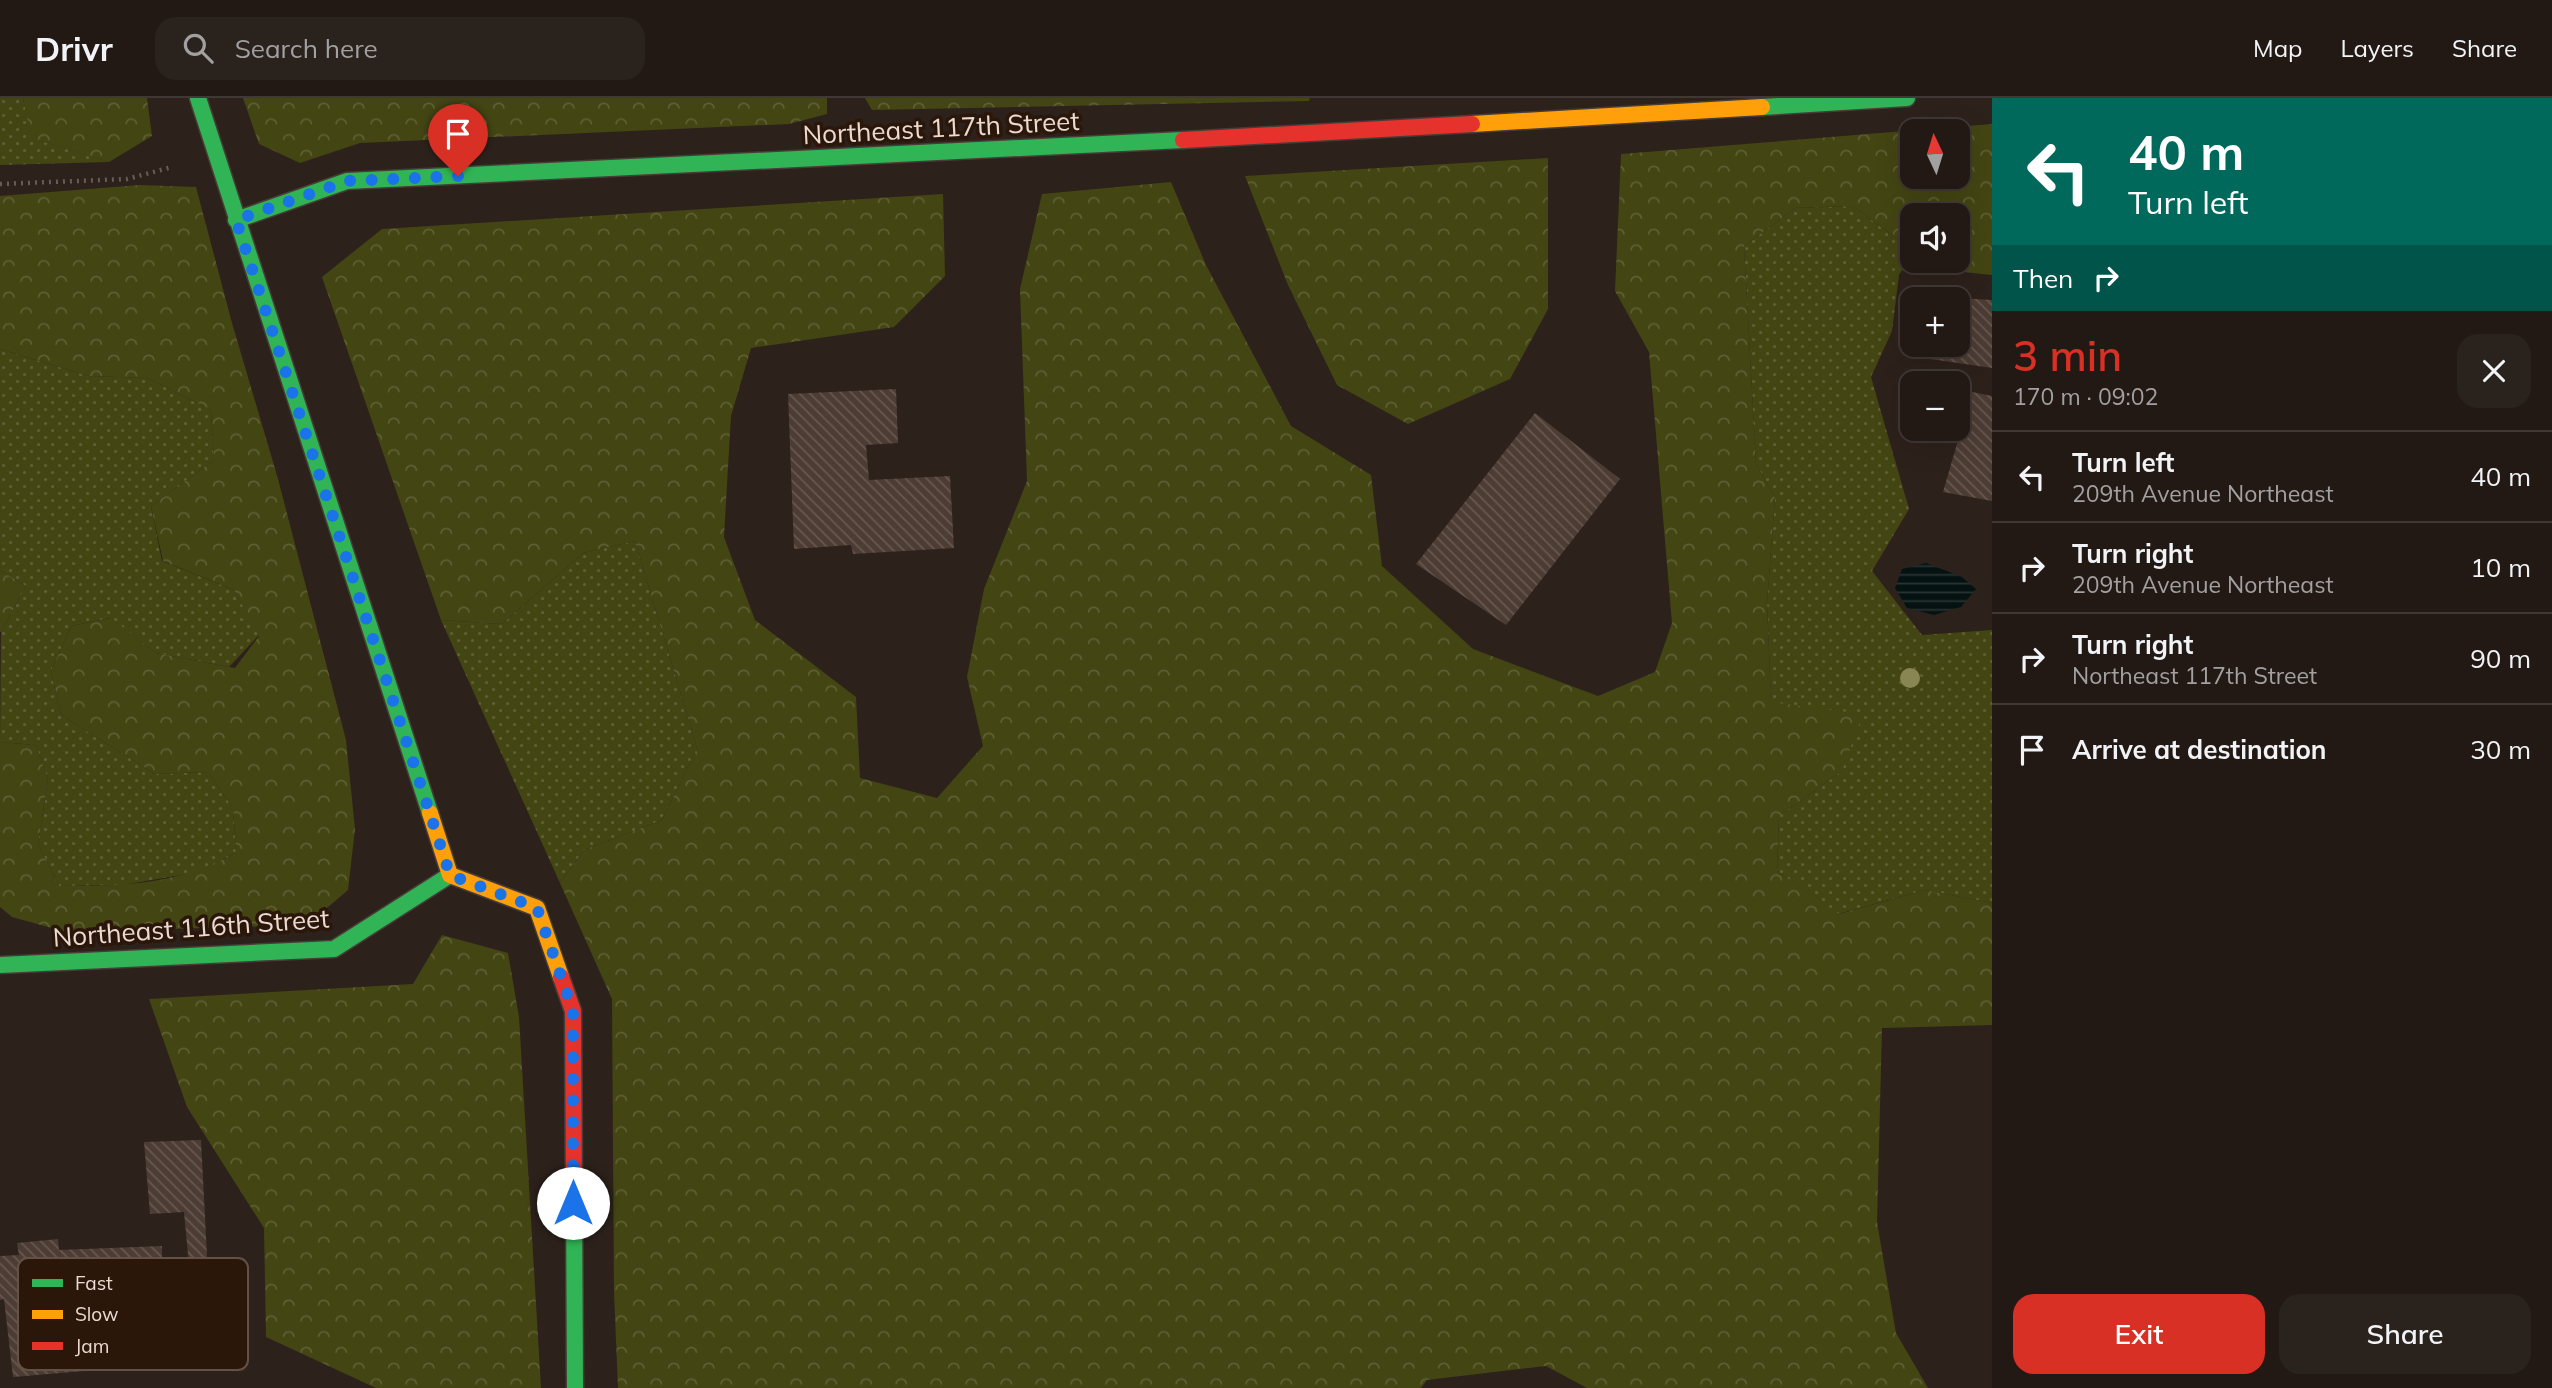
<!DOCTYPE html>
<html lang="en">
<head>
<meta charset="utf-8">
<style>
  body { margin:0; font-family:Mulish,sans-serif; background:#2a221d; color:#f1f3f6; height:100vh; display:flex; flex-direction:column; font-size:26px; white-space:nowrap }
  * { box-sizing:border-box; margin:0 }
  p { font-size:23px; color:#a2a0a0 }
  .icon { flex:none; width:38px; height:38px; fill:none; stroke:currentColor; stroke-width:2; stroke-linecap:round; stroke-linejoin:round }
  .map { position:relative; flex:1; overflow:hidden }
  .panel { display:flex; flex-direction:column; background:#221914; width:560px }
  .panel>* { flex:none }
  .top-card { background:#00695c; color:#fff; overflow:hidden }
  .needle { width:46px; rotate:356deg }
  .fabs { position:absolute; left:1900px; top:21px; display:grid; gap:14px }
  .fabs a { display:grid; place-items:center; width:70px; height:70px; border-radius:14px; background:#221914; box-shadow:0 7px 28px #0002,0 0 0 2px #3f3834; font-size:35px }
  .pin { position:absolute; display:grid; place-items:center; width:60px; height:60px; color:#fff; margin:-72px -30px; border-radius:50% 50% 50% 0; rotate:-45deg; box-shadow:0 0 7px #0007 }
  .pin .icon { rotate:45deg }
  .me { position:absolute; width:77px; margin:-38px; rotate:0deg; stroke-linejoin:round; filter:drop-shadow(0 0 5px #0008) }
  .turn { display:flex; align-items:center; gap:24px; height:147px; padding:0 21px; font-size:32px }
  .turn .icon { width:91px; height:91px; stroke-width:2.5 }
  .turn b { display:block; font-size:49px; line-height:60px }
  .then { display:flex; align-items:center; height:66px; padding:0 21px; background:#0003; gap:14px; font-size:26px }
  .round { display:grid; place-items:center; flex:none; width:74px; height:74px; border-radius:21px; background:#2a221d }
  .overview { display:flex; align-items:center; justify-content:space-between; height:119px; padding:0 21px }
  h1 { font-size:42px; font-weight:600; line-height:52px; color:#d93025 }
  .button { display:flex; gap:14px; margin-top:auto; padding:14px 21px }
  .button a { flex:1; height:80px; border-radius:21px; background:#d93025; color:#fff; font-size:28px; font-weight:600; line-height:80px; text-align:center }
  .button a+a { background:#2a221d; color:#f1f3f6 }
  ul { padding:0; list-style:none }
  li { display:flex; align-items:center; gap:21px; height:91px; padding:0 21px; border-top:2px solid #3f3834 }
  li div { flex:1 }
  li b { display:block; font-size:26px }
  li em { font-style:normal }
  header { display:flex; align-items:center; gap:42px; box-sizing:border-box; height:98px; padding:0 35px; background:#221914; border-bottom:2px solid #3f3834 }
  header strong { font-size:33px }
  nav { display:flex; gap:38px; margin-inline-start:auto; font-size:24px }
  .search { width:490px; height:63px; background:#2a221d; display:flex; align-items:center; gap:18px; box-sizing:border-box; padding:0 24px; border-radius:21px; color:#a2a0a0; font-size:26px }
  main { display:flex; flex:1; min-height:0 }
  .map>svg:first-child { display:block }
  .grass { fill:url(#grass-dots) }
  .forest { fill:url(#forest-crowns); fill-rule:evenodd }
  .water { fill:url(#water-rules) }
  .building { fill:url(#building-back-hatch) }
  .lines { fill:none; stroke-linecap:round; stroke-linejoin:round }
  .fast-casing { stroke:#483c38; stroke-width:19 }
  .slow-casing { stroke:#483c38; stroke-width:19 }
  .jam-casing { stroke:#483c38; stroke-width:19 }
  .path { stroke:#665d58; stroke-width:4.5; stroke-dasharray:2 5; stroke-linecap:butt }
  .fast { stroke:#30b455; stroke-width:16 }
  .slow { stroke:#ff9f0a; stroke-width:16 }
  .jam { stroke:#e5322d; stroke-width:16 }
  .tree { fill:#888754 }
  .route { stroke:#1a73e8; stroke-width:12; stroke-dasharray:0 21.6 }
  .labels { text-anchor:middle; stroke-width:7; stroke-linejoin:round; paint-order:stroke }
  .street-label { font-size:26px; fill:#eadad2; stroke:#2b160a }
  .key { fill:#2b160a; stroke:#645146; stroke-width:2 }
  .key-label { font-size:19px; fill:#eadad2 }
</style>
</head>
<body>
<header>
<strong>Drivr</strong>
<div class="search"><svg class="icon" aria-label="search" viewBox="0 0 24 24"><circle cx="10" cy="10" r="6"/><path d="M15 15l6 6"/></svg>Search here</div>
<nav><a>Map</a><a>Layers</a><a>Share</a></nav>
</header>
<main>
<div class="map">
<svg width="1992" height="1290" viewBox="0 0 1992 1290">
  <defs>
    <pattern id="grass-dots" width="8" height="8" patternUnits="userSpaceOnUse" patternTransform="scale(1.75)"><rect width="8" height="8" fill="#434513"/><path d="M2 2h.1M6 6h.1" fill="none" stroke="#5e5f34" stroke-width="1.8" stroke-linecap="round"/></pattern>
    <pattern id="forest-crowns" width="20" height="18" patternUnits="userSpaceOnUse" patternTransform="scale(1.75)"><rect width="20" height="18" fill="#434513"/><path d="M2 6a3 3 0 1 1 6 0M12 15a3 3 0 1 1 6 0" fill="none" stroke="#5e5f34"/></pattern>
    <pattern id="water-rules" width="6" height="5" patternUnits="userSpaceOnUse" patternTransform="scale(1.75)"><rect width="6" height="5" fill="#041211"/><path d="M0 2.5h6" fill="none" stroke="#293433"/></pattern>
    <pattern id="building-back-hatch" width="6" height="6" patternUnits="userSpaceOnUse" patternTransform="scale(1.75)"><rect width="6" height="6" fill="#4c3c34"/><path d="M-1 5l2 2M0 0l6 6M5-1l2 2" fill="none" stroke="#665850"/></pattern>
  </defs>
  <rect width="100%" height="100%" fill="#2d211b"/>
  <path class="grass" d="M 0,0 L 23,0 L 32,40 L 109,64 L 0,67 Z
    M 1853,108 L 1913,153 L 1899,177 L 1892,233 L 1871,279 L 1909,411 L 1872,473 L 1922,537 L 1992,532 L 1992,805 L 1925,792 L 1838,816 L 1777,773 L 1779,718 L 1842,673 L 1771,604 L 1767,505 L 1775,400 L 1756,366 L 1744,148 L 1795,110 Z
    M 0,251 L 89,278 L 148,280 L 211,312 L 214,362 L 151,408 L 162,463 L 234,492 L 259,537 L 229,569 L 156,555 L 110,520 L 71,528 L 51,573 L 61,617 L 155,676 L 208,674 L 233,710 L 236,755 L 198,774 L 123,787 L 59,788 L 38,746 L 48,682 L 36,647 L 0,644 L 1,534 L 26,488 L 0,472 Z
    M 635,443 L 697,650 L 662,722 L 584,752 L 560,785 L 441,522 L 502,526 L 583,455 Z"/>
  <path class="forest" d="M 23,0 L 147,0 L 152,38 L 109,64 L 31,40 Z
    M 243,0 L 827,0 L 827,16 L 789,26 L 360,45 L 300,65 L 259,46 Z
    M 865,0 L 1310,0 L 1309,3 L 872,12 Z
    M 1992,26 L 1992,177 L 1936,171 L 1925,163 L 1958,163 L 1958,117 L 1913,117 L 1913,153 L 1853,108 L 1795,110 L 1744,148 L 1756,366 L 1775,400 L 1767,505 L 1771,604 L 1863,616 L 1842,673 L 1779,718 L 1777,773 L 1839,816 L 1925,792 L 1992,805 L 1992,927 L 1882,930 L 1877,1124 L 1896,1235 L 1928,1290 L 1587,1290 L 1546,1268 L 1427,1282 L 1421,1290 L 618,1290 L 614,1195 L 612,901 L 560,785 L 584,752 L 662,722 L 697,650 L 635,443 L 583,455 L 502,526 L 441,522 L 322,179 L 382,131 L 943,96 L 945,178 L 894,229 L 751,250 L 731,318 L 724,439 L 755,522 L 856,599 L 860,680 L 937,700 L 983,648 L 967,579 L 984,491 L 1027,383 L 1020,191 L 1042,96 L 1171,84 L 1206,167 L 1291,328 L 1371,377 L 1382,468 L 1473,551 L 1598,598 L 1655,574 L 1672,525 L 1649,254 L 1615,193 L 1621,56 ZM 1913,33 L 1958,33 L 1958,79 L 1913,79 Z
    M 1548,60 L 1548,211 L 1510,281 L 1408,326 L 1337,287 L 1288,187 L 1245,78 Z
    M 140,87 L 196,89 L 232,225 L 278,381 L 346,642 L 355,731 L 348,792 L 307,827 L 66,834 L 12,819 L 0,809 L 0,644 L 36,647 L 48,682 L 38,746 L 59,788 C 126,788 175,787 236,755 L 233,710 L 208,674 L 155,676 L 61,617 L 51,573 L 71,528 L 111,520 L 156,555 L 229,569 L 235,570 L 259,538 L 234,492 L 163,463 L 151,408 L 214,362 L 211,312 L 148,280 L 89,278 L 0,251 L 0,98 Z
    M 0,472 L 26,488 L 1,534 L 0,534 Z
    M 442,837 L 508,855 L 519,919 L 541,1290 L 376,1290 L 266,1239 L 264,1130 L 187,1009 L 149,901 L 413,886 Z"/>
  <path class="water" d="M 1926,465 L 1962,479 L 1976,491 L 1961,509 L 1934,517 L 1907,510 L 1895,490 L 1902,471 Z"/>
  <path class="building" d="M 1911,196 L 1953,199 L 1953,201 L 1913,201 L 1913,247 L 1958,247 L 1958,200 L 1992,202 L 1992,270 L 1903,257 Z
    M 896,291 L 898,345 L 866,347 L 869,382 L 950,378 L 954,450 L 853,456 L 851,447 L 794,451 L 788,296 Z
    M 1972,294 L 1992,298 L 1992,403 L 1943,394 Z
    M 1535,315 L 1620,381 L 1506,527 L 1416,466 Z
    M 201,1042 L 209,1196 L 188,1197 L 190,1235 L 106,1243 L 108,1271 L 13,1279 L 4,1201 L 0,1202 L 0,1158 L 19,1157 L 17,1145 L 58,1141 L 59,1152 L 162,1148 L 162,1169 L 189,1167 L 184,1114 L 150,1116 L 144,1044 Z"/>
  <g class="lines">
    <defs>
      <path id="fast" d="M 198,0 L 430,715
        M 1762,9 L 1907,0
        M 236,122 L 347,83 L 1183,42
        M 0,867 L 334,851 L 450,777
        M 574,1095 L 575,1290"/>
      <path id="slow" d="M 1472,26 L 1762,9
        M 430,715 L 450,777 L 537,810 L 561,879"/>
      <path id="jam" d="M 1183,42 L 1472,26
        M 561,879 L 573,913 L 574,1095"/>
    </defs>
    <use href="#fast" class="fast-casing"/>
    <use href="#slow" class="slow-casing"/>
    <use href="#jam" class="jam-casing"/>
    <path class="path" d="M 0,86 L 127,81 L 172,69"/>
    <use href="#fast" class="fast"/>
    <use href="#slow" class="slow"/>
    <use href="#jam" class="jam"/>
  </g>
  <circle class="tree" cx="1910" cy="580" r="10"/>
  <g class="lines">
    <path class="route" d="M 458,78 L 347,83 L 236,122 L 450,777 L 537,810 L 573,913 L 573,1105"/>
  </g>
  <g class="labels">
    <g class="street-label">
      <text transform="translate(941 30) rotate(-3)" y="9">Northeast 117th Street</text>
      <text transform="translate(191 830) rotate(-4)" y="9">Northeast 116th Street</text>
    </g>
  </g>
  <rect x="18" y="1160" width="230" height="112" rx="10" class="key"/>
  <rect x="32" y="1181" width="31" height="8" fill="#30b455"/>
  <rect x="32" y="1212" width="31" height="9" fill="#ff9f0a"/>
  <rect x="32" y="1244" width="31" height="8" fill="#e5322d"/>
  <g class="key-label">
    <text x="75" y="1192">Fast</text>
    <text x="75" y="1223">Slow</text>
    <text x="75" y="1255">Jam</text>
  </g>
</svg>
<div class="fabs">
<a><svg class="needle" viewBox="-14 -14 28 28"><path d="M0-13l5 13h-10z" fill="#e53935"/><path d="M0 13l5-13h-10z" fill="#a2a0a0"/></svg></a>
<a><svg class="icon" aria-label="sound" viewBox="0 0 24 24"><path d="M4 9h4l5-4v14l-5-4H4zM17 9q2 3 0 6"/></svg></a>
<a>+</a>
<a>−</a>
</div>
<div class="pin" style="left:458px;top:78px;background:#d93025"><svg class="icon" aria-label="arrive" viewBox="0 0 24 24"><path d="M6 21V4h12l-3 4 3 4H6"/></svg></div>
<svg class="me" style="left:573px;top:1105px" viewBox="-20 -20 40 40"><circle r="19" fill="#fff"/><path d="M0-13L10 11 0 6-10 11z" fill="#1a73e8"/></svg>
</div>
<section class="panel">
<div class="top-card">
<div class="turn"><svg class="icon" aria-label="left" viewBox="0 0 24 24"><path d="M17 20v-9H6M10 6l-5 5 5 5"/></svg><div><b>40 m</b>Turn left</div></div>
<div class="then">Then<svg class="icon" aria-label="right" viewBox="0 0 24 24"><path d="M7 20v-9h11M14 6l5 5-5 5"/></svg></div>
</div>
<div class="overview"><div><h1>3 min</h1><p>170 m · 09:02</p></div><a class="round"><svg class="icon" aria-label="close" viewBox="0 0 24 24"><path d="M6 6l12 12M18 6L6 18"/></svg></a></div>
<ul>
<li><svg class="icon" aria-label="left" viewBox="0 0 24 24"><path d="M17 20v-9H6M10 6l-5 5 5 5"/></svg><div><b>Turn left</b><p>209th Avenue Northeast</p></div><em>40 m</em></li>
<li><svg class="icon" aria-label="right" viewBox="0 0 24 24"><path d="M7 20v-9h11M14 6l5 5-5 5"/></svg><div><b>Turn right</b><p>209th Avenue Northeast</p></div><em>10 m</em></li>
<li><svg class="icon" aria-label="right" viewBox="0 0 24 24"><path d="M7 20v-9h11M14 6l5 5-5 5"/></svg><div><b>Turn right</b><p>Northeast 117th Street</p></div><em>90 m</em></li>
<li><svg class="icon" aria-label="arrive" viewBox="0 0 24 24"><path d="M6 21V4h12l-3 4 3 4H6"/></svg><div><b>Arrive at destination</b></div><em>30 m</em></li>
</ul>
<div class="button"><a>Exit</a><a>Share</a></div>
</section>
</main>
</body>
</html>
